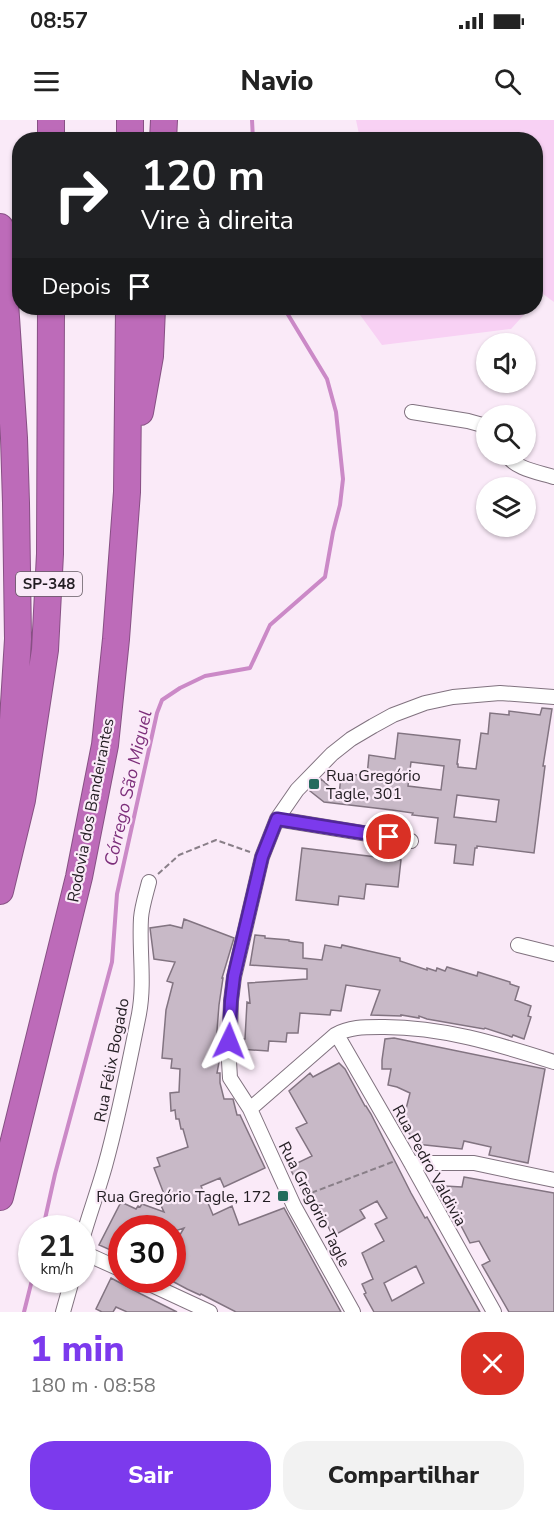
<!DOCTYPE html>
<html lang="pt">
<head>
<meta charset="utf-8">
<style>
  body { margin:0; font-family:"Nunito Sans",sans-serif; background:#f2f2f2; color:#222; height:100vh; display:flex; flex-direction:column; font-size:22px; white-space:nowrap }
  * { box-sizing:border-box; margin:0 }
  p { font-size:20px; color:#767676 }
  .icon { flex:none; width:33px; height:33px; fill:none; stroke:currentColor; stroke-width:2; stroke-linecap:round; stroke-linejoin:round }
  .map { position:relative; height:1192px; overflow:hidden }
  .drawer { display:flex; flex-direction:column; background:#fff; flex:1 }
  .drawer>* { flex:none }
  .hud { position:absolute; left:12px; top:12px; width:531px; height:183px; border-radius:24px; box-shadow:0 2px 4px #0004; background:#202124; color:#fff; overflow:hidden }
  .controls { position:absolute; left:476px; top:213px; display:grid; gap:12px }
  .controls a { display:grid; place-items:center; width:60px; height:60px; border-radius:50%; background:#fff; box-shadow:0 2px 4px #0004; font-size:30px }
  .speed { position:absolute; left:18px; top:1095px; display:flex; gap:12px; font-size:30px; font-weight:700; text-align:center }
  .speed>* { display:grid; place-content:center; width:78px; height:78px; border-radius:50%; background:#fff; box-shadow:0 2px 4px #0004; line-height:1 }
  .speed small { font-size:15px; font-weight:400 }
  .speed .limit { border:9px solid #d22; background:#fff; color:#111 }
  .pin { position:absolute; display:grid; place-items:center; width:51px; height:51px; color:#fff; margin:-26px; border:3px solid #fff; border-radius:50%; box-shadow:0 2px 6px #0007 }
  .me { position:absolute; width:66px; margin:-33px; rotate:2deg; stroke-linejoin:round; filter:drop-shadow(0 0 4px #0008) }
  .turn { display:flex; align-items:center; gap:21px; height:126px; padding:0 30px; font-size:27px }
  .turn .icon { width:78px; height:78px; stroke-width:2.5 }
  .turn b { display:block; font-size:42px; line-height:51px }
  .then { display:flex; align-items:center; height:57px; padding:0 30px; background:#0003; gap:12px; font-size:22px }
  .round { display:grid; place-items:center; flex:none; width:63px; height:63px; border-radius:24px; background:#f2f2f2 }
  .summary { display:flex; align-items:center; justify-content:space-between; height:102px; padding:0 30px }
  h1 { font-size:36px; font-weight:800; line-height:45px; color:#7c3aed }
  .action { display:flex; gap:12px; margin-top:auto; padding:12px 30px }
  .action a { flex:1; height:69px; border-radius:24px; background:#7c3aed; color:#fff; font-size:24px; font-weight:800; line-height:69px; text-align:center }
  .action a+a { background:#f2f2f2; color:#222 }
  .status { display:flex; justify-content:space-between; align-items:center; height:42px; padding:0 30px; background:#fff; direction:ltr }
  .status svg { height:16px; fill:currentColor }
  header { display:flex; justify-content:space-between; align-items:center; height:78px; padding:0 30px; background:#fff; font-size:27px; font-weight:800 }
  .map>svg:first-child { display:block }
  .green { fill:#f8d1f4 }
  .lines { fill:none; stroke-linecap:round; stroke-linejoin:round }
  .stream { stroke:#cb89c7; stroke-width:4 }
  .building { fill:#c8b9c7; stroke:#827481; stroke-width:1.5; fill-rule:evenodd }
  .minor-casing { stroke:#80727f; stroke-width:16 }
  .motorway-casing { stroke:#875084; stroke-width:28 }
  .path { stroke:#897f88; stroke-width:2; stroke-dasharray:6 3; stroke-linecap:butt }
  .minor { stroke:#fff; stroke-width:14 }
  .motorway { stroke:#bd6bb9; stroke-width:26 }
  .route-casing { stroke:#51269a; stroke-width:15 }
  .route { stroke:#7c3aed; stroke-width:10 }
  .poi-dot { fill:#246a5d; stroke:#faeaf8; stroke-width:2 }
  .labels { text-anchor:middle; stroke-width:4.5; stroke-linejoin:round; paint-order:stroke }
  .shield { fill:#faeaf8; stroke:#635a62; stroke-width:1.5 }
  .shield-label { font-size:15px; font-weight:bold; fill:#221d22 }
  .poi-label { font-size:16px; fill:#221d22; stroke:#faeaf8; text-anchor:start }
  .street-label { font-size:16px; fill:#221d22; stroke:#faeaf8 }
  .water-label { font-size:18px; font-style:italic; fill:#7c2e7a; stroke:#faeaf8 }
</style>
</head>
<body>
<div class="status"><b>08:57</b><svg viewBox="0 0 49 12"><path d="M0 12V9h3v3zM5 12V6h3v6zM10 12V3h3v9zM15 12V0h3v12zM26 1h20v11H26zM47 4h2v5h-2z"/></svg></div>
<header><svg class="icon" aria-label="menu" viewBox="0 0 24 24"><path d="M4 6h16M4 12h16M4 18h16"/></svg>Navio<svg class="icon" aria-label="search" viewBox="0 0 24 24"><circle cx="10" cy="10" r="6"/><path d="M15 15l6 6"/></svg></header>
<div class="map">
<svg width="554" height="1192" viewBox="0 0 554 1192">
  <rect width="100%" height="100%" fill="#faeaf8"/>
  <path class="green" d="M 356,0 L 554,0 L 554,182 L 543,174 L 536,182 L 536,20 L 360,19 Z
    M 355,188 L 530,188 L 511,209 L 382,225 Z"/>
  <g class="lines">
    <path class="stream" d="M 252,0 L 253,20
      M 43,1108 L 55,1054 L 112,842 L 117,774 L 157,593 L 162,580 L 180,568 L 205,556 L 250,548 L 270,505 L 325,457 L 333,412 L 340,385 L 343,359 L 336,292 L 327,259 L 284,188
      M 24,1192 L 32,1160"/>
  </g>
  <path class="building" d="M 542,588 L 552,589 L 543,646 L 545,646 L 534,733 L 477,726 L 477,728 L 475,728 L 473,745 L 454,743 L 456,725 L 435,723 L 438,698 L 412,695 L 413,693 L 392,690 L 324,682 L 310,671 L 321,659 L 339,675 L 341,656 L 349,657 L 349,654 L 367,656 L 369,635 L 395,639 L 398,613 L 460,620 L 457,644 L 458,644 L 458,647 L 476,649 L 481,613 L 488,614 L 490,593 L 509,595 L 509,591 L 540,595 ZM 411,642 L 444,646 L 441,670 L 408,666 ZM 457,675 L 499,680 L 496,702 L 454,697 Z
    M 302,728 L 401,740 L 398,767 L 366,764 L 364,779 L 339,776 L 338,785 L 296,780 Z
    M 184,799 L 234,818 L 222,858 L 223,858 L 219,885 L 216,923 L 219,942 L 217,953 L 220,953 L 220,963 L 224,979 L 233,979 L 237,995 L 240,995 L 265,1048 L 224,1067 L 220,1058 L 201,1066 L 213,1095 L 232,1086 L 239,1105 L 284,1088 L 341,1192 L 236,1192 L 201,1174 L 200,1175 L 187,1169 L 172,1161 L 172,1128 L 184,1108 L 172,1112 L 172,1108 L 122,1108 L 122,1135 L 99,1125 L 121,1082 L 136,1089 L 138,1086 L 140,1087 L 142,1084 L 164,1092 L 157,1077 L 164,1074 L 154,1048 L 160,1046 L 157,1038 L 188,1027 L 183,1009 L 181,1009 L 179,999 L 176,999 L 175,990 L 171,991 L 170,973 L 179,972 L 180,949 L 171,948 L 172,939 L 162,938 L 166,890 L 173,863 L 167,861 L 175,842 L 154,839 L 150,808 L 170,805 L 182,808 Z
    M 255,815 L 265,816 L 265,818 L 289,820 L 289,821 L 303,823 L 303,838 L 322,840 L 325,825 L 341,828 L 342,825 L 400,838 L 400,841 L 427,850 L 427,848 L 436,851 L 437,848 L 445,851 L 447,847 L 477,856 L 478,852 L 510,862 L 510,864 L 519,867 L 515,880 L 531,886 L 528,896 L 531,897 L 524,919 L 513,915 L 512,917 L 485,908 L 484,909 L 427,899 L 419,896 L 419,898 L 401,895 L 401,896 L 371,895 L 380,870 L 346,865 L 341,891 L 331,890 L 330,895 L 300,893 L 298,913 L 287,913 L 286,922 L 269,921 L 268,931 L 239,929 L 239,919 L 245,919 L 247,882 L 250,883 L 248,863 L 307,859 L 307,849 L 250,845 Z
    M 394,918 L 545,949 L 528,1043 L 489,1035 L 491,1027 L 464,1021 L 462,1029 L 416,1024 L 402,1002 L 404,989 L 406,989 L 410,973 L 397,967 L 388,965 L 391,949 L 382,949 L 382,940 L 385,919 Z
    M 339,943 L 345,949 L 365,986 L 366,986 L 371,994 L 411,1073 L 425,1098 L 427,1097 L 480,1192 L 374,1192 L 364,1174 L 366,1173 L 362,1164 L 373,1159 L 362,1133 L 384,1121 L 375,1104 L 387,1098 L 377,1081 L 360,1090 L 365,1098 L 333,1116 L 322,1095 L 311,1069 L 303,1072 L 289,1047 L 312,1036 L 296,1008 L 307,1003 L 289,971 L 310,953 L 313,957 ZM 416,1146 L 424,1163 L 392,1181 L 384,1163 Z
    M 464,1057 L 554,1073 L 554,1192 L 509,1192 L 482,1145 L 490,1141 L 479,1121 L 470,1123 L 444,1073 L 445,1066 L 462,1067 Z
    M 111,1158 L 141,1174 L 177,1192 L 127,1192 L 116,1187 L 113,1192 L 102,1192 L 96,1189 Z"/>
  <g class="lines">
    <defs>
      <path id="minor" d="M 412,292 L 468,301 L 486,306
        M 506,334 C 515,349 538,352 554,357
        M 277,699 L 411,721
        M 518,825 L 554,834
        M 335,915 L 340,920 L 407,1036 L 494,1192
        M 250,989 L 335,915 C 349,907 364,907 380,907 C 440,906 498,924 554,942
        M 411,1043 L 474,1043 L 554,1060
        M 82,1120 C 89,1095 98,1071 105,1046 C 119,996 129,944 139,894 C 145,862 139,830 141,798 C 142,786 146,774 149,762
        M 82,1132 L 122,1150
        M 141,1160 L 210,1192
        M 63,1192 L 72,1160
        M 353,1192 L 294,1086 L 250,989 L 230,958 L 229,941 L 231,881 L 234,857 L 262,737 L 277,699 L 297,670 L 332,634 L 351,619 L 373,606 L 393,595 L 425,583 L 453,577 L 500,573 L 554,577"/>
      <path id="motorway" d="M 51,20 L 51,0
        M 130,20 L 130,0
        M 163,20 L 164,0
        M 0,107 L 14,318 L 16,383 L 18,519 L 13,600 L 5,670 L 8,737
        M 140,292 L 150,236 L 152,188
        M 0,771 L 22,680 L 45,530 L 50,434 L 51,188
        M 0,1077 L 79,757 L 105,625 L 116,519 L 127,372 L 129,188"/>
    </defs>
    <use href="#minor" class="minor-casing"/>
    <use href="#motorway" class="motorway-casing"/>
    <path class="path" d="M 158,754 L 179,735 L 216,720 L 250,732
      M 303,1076 L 395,1041"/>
    <use href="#minor" class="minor"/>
    <use href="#motorway" class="motorway"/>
  </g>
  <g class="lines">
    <defs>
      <path id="route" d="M 229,921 L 231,881 L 234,856 L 262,737 L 277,699 L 389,717"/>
    </defs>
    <use href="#route" class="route-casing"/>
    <use href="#route" class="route"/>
  </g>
  <g class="poi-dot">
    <rect x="308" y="658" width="12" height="12" rx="3"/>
    <rect x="277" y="1070" width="12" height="12" rx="3"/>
  </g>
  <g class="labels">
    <rect class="shield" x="16" y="452" width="66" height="24" rx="4.5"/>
    <g class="shield-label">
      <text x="49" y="469">SP-348</text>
    </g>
    <g class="poi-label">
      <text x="326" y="661">Rua Gregório<tspan x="326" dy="18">Tagle, 301</tspan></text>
      <text x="271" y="1082" text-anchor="end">Rua Gregório Tagle, 172</text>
    </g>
    <g class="street-label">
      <text transform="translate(90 690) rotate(-79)" y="6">Rodovia dos Bandeirantes</text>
      <text transform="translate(111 940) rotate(-79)" y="6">Rua Félix Bogado</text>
      <text transform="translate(430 1045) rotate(61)" y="6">Rua Pedro Valdivia</text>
      <text transform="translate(315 1084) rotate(63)" y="6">Rua Gregório Tagle</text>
    </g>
    <g class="water-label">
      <text transform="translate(128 668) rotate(-77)" y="6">Córrego São Miguel</text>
    </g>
  </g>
</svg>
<div class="controls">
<a><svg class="icon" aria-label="sound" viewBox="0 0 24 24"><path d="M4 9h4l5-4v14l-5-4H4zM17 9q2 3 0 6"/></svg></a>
<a><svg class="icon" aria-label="search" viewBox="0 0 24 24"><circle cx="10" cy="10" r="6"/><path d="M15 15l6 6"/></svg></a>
<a><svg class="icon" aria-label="layers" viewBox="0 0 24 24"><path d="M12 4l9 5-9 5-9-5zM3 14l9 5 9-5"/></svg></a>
</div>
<div class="speed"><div>21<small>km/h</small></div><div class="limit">30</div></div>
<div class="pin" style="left:389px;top:717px;background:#d93025"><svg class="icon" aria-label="arrive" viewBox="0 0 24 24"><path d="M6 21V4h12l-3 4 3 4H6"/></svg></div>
<svg class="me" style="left:229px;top:921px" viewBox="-20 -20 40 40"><path d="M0-17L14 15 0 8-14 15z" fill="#7c3aed" stroke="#fff" stroke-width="4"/></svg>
<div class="hud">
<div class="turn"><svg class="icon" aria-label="right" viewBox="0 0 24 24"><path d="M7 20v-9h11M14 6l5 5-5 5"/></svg><div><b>120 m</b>Vire à direita</div></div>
<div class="then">Depois<svg class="icon" aria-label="arrive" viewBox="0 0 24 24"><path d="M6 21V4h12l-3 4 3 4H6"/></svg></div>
</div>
</div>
<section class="drawer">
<div class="summary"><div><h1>1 min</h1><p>180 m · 08:58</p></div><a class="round" style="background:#d93025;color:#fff"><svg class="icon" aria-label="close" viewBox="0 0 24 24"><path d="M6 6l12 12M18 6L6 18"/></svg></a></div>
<div class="action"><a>Sair</a><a>Compartilhar</a></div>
</section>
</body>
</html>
